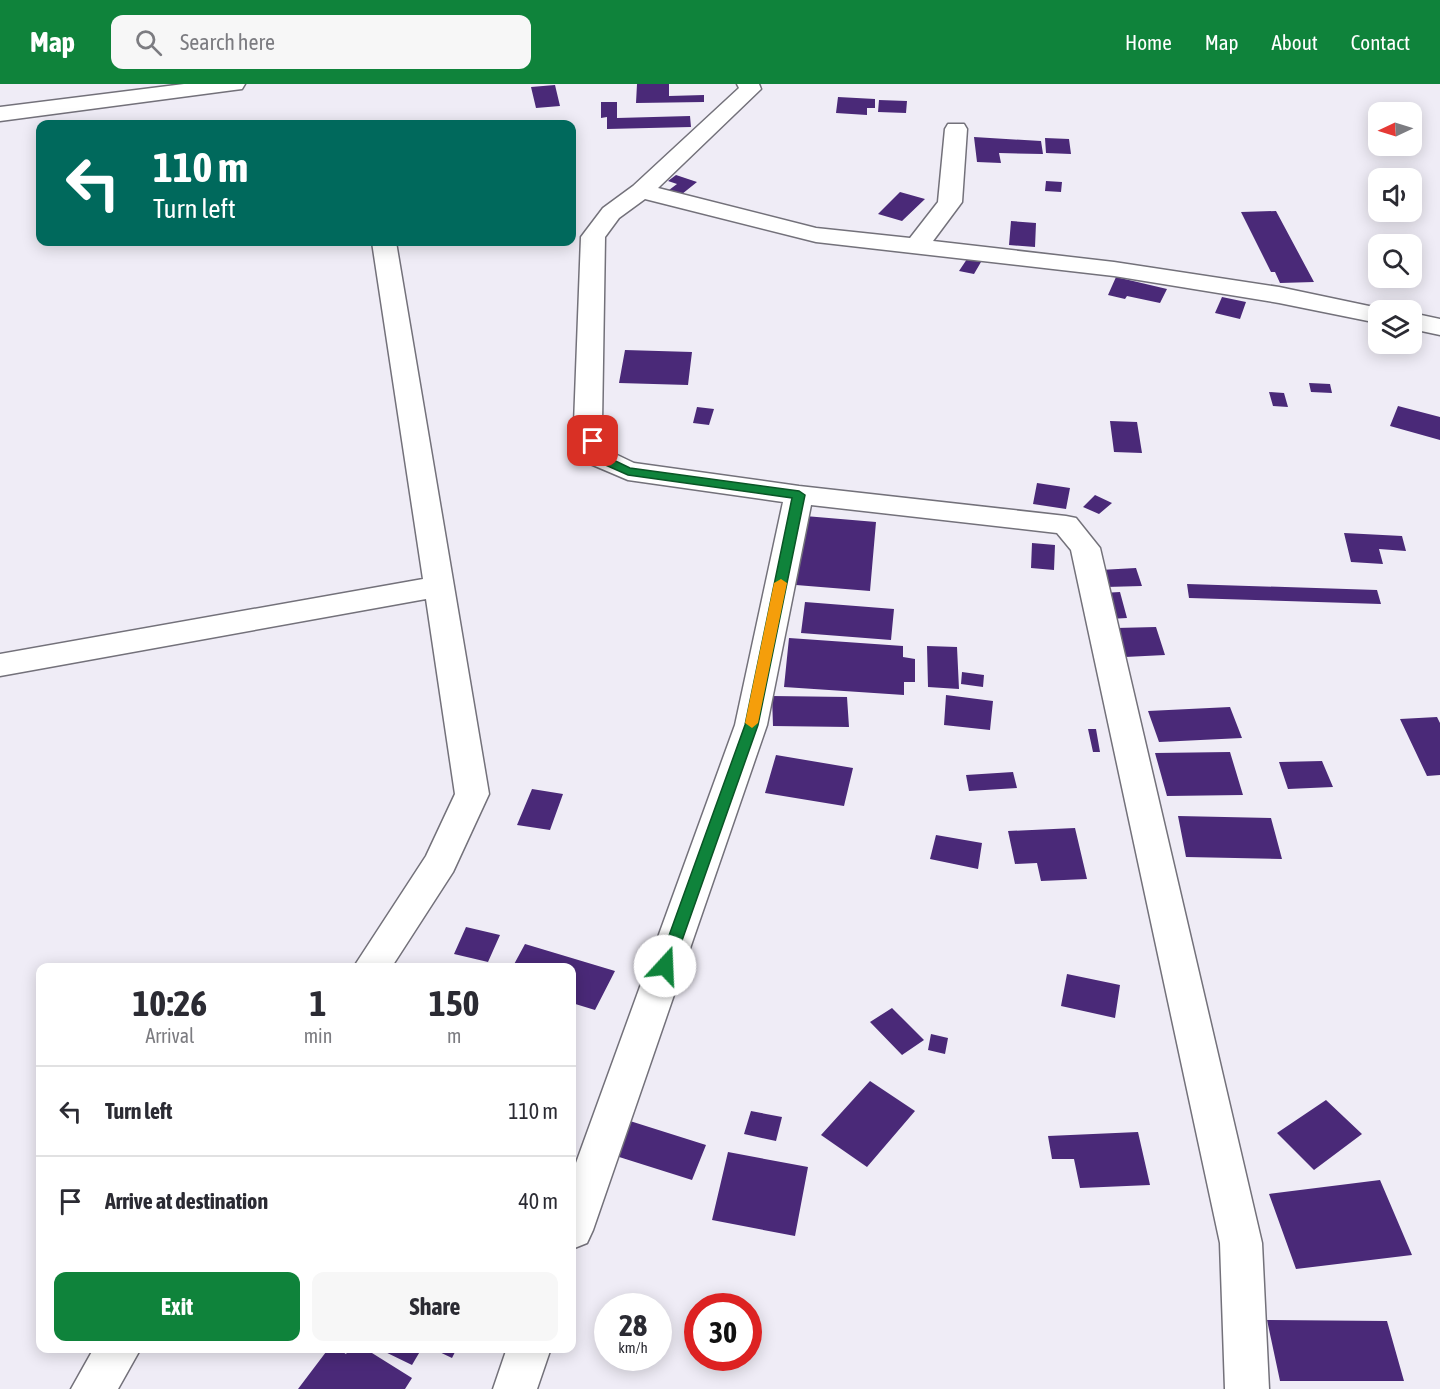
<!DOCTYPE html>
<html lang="en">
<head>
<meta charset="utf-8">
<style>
  body { margin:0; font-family:"Asap Condensed",sans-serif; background:#f7f7f7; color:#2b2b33; height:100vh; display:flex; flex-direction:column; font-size:22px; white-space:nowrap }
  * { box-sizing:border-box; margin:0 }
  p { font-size:20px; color:#7c7c81 }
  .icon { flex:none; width:33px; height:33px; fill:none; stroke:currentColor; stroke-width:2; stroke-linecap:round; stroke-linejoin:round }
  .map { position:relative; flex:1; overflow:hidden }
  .sheet { position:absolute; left:36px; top:879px; width:540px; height:390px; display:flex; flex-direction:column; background:#fff; border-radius:12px; box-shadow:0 3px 15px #0003 }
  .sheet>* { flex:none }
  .top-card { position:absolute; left:36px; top:36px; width:540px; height:126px; border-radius:12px; box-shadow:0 3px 15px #0003; background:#00695c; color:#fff; overflow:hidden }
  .needle { width:39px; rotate:266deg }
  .buttons { position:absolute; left:1368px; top:18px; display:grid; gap:12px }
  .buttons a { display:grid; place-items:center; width:54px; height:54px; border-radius:12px; background:#fff; box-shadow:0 3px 15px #0003; font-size:30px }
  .speed { position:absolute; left:594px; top:1209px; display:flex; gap:12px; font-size:30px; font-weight:700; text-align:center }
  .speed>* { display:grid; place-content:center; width:78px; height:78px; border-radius:50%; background:#fff; box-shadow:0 3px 15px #0003; line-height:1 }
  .speed small { font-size:15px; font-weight:400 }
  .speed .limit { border:9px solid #d22; background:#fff; color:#111 }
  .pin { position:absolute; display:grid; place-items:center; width:51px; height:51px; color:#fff; margin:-26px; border-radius:12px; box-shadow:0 3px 9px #0006 }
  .me { position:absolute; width:66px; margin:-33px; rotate:20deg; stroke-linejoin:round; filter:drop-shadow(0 0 4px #0008) }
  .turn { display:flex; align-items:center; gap:21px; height:126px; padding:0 18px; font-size:27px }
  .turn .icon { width:78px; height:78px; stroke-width:2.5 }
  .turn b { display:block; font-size:42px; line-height:51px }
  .eta { display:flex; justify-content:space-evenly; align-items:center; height:102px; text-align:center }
  .eta b { font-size:36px; font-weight:700; line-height:42px }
  .cta { display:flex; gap:12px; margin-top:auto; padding:12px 18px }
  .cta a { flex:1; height:69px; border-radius:12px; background:#0f833b; color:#fff; font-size:24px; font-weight:700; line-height:69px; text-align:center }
  .cta a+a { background:#f7f7f7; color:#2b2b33 }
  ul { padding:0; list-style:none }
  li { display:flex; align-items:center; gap:18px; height:90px; padding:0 18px; border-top:2px solid #e1e1e2 }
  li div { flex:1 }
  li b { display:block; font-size:22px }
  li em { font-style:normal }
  header { display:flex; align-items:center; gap:36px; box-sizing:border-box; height:84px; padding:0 30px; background:#0f833b; color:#fff }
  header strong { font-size:28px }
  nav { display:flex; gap:33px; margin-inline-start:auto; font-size:21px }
  .search { width:420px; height:54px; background:#f7f7f7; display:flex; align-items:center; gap:15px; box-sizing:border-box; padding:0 21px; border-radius:12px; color:#7c7c81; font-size:22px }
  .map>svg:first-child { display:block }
  .building { fill:#4a2978 }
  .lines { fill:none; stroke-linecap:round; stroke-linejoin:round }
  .minor-casing { stroke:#73717a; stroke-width:3 }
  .minor { fill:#fff; fill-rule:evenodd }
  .route { fill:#0f833b; stroke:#0a5526; stroke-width:1.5 }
  .slow { fill:#f59e0b }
</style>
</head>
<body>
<header>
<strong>Map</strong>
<div class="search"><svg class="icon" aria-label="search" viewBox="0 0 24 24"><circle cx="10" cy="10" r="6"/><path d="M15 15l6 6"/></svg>Search here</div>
<nav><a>Home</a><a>Map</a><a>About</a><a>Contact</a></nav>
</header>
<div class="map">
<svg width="1440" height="1305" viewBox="0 0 1440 1305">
  <rect width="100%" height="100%" fill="#efecf6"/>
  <path class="building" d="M 637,0 L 669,0 L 669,12 L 704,11 L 704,18 L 636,19 Z
    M 555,1 L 560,22 L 536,24 L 531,3 Z
    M 838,13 L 875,15 L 875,24 L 867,24 L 867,31 L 836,29 Z
    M 879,16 L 907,17 L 906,29 L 878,28 Z
    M 601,18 L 617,18 L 617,34 L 690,32 L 691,43 L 607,45 L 607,33 L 601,34 Z
    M 974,53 L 1041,57 L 1043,70 L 999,69 L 1001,79 L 977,78 Z
    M 1045,54 L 1069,55 L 1071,70 L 1046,69 Z
    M 676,91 L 697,98 L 682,110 L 669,106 L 677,100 L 668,97 Z
    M 1046,97 L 1062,98 L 1061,108 L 1045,107 Z
    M 900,108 L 925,115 L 902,137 L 878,130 Z
    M 1276,127 L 1314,198 L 1280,199 L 1275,188 L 1271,188 L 1241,128 Z
    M 1011,137 L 1036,139 L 1035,163 L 1009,161 Z
    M 967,175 L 981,178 L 974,190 L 959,187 Z
    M 1116,193 L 1167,205 L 1160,219 L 1127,212 L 1125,215 L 1108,211 Z
    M 1222,213 L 1246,218 L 1240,235 L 1215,229 Z
    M 625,266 L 692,268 L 688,301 L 619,299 Z
    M 1309,299 L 1330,300 L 1332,309 L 1311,308 Z
    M 1269,308 L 1284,309 L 1288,323 L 1273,322 Z
    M 1398,322 L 1440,333 L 1440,356 L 1390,342 Z
    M 697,323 L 714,325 L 709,341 L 693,339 Z
    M 1110,337 L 1137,338 L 1142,369 L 1114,368 Z
    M 1037,399 L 1070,404 L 1066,425 L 1033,420 Z
    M 1095,411 L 1112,419 L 1099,430 L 1083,423 Z
    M 805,432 L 876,438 L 870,507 L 796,501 Z
    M 1344,449 L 1402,452 L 1406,467 L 1379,465 L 1383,480 L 1351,478 Z
    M 1032,459 L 1055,461 L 1054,486 L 1031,484 Z
    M 1136,484 L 1142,502 L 1106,503 L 1100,486 Z
    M 1187,500 L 1377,506 L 1381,520 L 1189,514 Z
    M 1120,508 L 1127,534 L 1109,535 L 1102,509 Z
    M 805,518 L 894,525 L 891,556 L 801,549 Z
    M 1156,543 L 1165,571 L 1125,573 L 1116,544 Z
    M 789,554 L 903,562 L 903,573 L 915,575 L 915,598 L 904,598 L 904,611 L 784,603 Z
    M 927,562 L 957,563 L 959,605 L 928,603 Z
    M 962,588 L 984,591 L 983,603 L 961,600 Z
    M 946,611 L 993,617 L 990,646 L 944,641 Z
    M 772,612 L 847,613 L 849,643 L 773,642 Z
    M 1230,623 L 1242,654 L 1159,658 L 1148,627 Z
    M 1437,633 L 1440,639 L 1440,691 L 1427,692 L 1400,635 Z
    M 1088,645 L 1096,645 L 1100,668 L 1093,668 Z
    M 1230,668 L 1243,711 L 1167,712 L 1155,669 Z
    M 776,671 L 853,684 L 844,722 L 765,709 Z
    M 1322,677 L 1333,703 L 1288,705 L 1279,678 Z
    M 1013,688 L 1017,704 L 969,707 L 966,691 Z
    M 532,705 L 563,710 L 550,746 L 517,741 Z
    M 1178,732 L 1271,734 L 1282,775 L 1186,773 Z
    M 1075,744 L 1087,795 L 1041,797 L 1037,779 L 1015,780 L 1008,747 Z
    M 936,751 L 982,759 L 978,785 L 930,775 Z
    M 466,843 L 500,851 L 488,878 L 454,870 Z
    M 525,860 L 615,887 L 595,926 L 572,919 L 572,884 L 512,884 Z
    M 1067,890 L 1120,901 L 1115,934 L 1061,922 Z
    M 892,924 L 924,956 L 902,971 L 870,938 Z
    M 931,950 L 948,954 L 945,970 L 928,966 Z
    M 870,997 L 915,1027 L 867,1083 L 821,1051 Z
    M 1326,1016 L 1362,1050 L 1314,1086 L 1277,1049 Z
    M 751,1027 L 782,1033 L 776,1057 L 744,1050 Z
    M 630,1037 L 706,1061 L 692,1096 L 616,1072 Z
    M 1138,1048 L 1150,1101 L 1080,1104 L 1074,1075 L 1052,1075 L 1048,1052 Z
    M 728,1068 L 808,1083 L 795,1152 L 712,1136 Z
    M 1380,1096 L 1412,1171 L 1296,1185 L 1269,1110 Z
    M 1267,1236 L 1387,1237 L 1404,1297 L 1280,1297 Z
    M 329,1264 L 337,1264 L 346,1270 L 350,1264 L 364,1264 L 412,1294 L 405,1305 L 298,1305 Z
    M 377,1264 L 422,1264 L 412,1281 Z
    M 431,1264 L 457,1264 L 452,1274 Z"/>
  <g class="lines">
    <defs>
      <path id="minor" d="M 184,0 L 245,0 L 242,5 L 234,6 L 0,37 L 0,23 Z
        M 737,0 L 759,0 L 761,5 L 658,104 L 816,144 L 910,154 L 938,118 L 945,45 L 948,40 L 964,40 L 967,45 L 962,118 L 933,157 L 1114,178 L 1279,203 L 1388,226 L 1378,226 L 1378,239 L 1279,219 L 1114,192 L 816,158 L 645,115 L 619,134 L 605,153 L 602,340 L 611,368 L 634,379 L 799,402 L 1066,432 L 1076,434 L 1100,464 L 1262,1159 L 1269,1305 L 1225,1305 L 1220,1159 L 1071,466 L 1057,449 L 811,421 L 767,641 L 593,1146 L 587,1159 L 572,1165 L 572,1090 L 735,641 L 783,418 L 628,396 L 588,379 L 574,340 L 581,153 L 603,124 L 633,102 L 739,4 Z
        M 372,158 L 396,158 L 489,710 L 453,788 L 391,884 L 353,884 L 426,772 L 455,710 L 426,515 L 0,592 L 0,570 L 423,495 Z
        M 1412,229 L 1440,235 L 1440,251 L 1412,245 Z
        M 94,1264 L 141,1264 L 118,1305 L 71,1305 Z
        M 507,1264 L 551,1264 L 537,1305 L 493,1305 Z"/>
    </defs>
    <use href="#minor" class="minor-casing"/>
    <use href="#minor" class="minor"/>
  </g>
  <path class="route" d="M 589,354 L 597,354 L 603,371 L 630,384 L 799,407 L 805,411 L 758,641 L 673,882 L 665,888 L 658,882 L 745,641 L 792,414 L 628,391 L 594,376 L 587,357 Z"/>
  <path class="slow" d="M 781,495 L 787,499 L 758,639 L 752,644 L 745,639 L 774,499 Z"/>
</svg>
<div class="buttons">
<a><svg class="needle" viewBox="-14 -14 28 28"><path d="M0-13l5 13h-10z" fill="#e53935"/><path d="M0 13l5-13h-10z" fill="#7c7c81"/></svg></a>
<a><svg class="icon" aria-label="sound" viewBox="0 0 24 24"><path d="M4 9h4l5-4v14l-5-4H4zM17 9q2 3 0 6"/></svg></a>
<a><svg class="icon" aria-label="search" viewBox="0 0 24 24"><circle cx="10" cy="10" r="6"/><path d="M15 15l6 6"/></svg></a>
<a><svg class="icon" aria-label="layers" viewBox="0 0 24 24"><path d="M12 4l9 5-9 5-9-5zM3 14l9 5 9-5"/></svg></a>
</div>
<div class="speed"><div>28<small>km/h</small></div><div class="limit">30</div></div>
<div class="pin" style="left:593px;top:357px;background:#d93025"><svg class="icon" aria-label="arrive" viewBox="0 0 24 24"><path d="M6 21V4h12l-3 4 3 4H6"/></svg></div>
<svg class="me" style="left:665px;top:882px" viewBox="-20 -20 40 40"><circle r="19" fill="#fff"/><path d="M0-13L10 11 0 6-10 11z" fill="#0f833b"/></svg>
<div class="top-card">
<div class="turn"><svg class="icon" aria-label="left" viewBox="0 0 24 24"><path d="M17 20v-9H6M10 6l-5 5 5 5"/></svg><div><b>110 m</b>Turn left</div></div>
</div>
<section class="sheet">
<div class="eta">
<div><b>10:26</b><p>Arrival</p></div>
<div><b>1</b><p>min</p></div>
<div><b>150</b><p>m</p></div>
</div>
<ul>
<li><svg class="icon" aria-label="left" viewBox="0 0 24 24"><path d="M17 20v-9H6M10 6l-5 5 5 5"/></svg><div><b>Turn left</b></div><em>110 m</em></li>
<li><svg class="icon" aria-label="arrive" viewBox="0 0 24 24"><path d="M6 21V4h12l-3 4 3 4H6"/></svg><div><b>Arrive at destination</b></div><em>40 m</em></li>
</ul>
<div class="cta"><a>Exit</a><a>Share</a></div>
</section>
</div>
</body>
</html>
